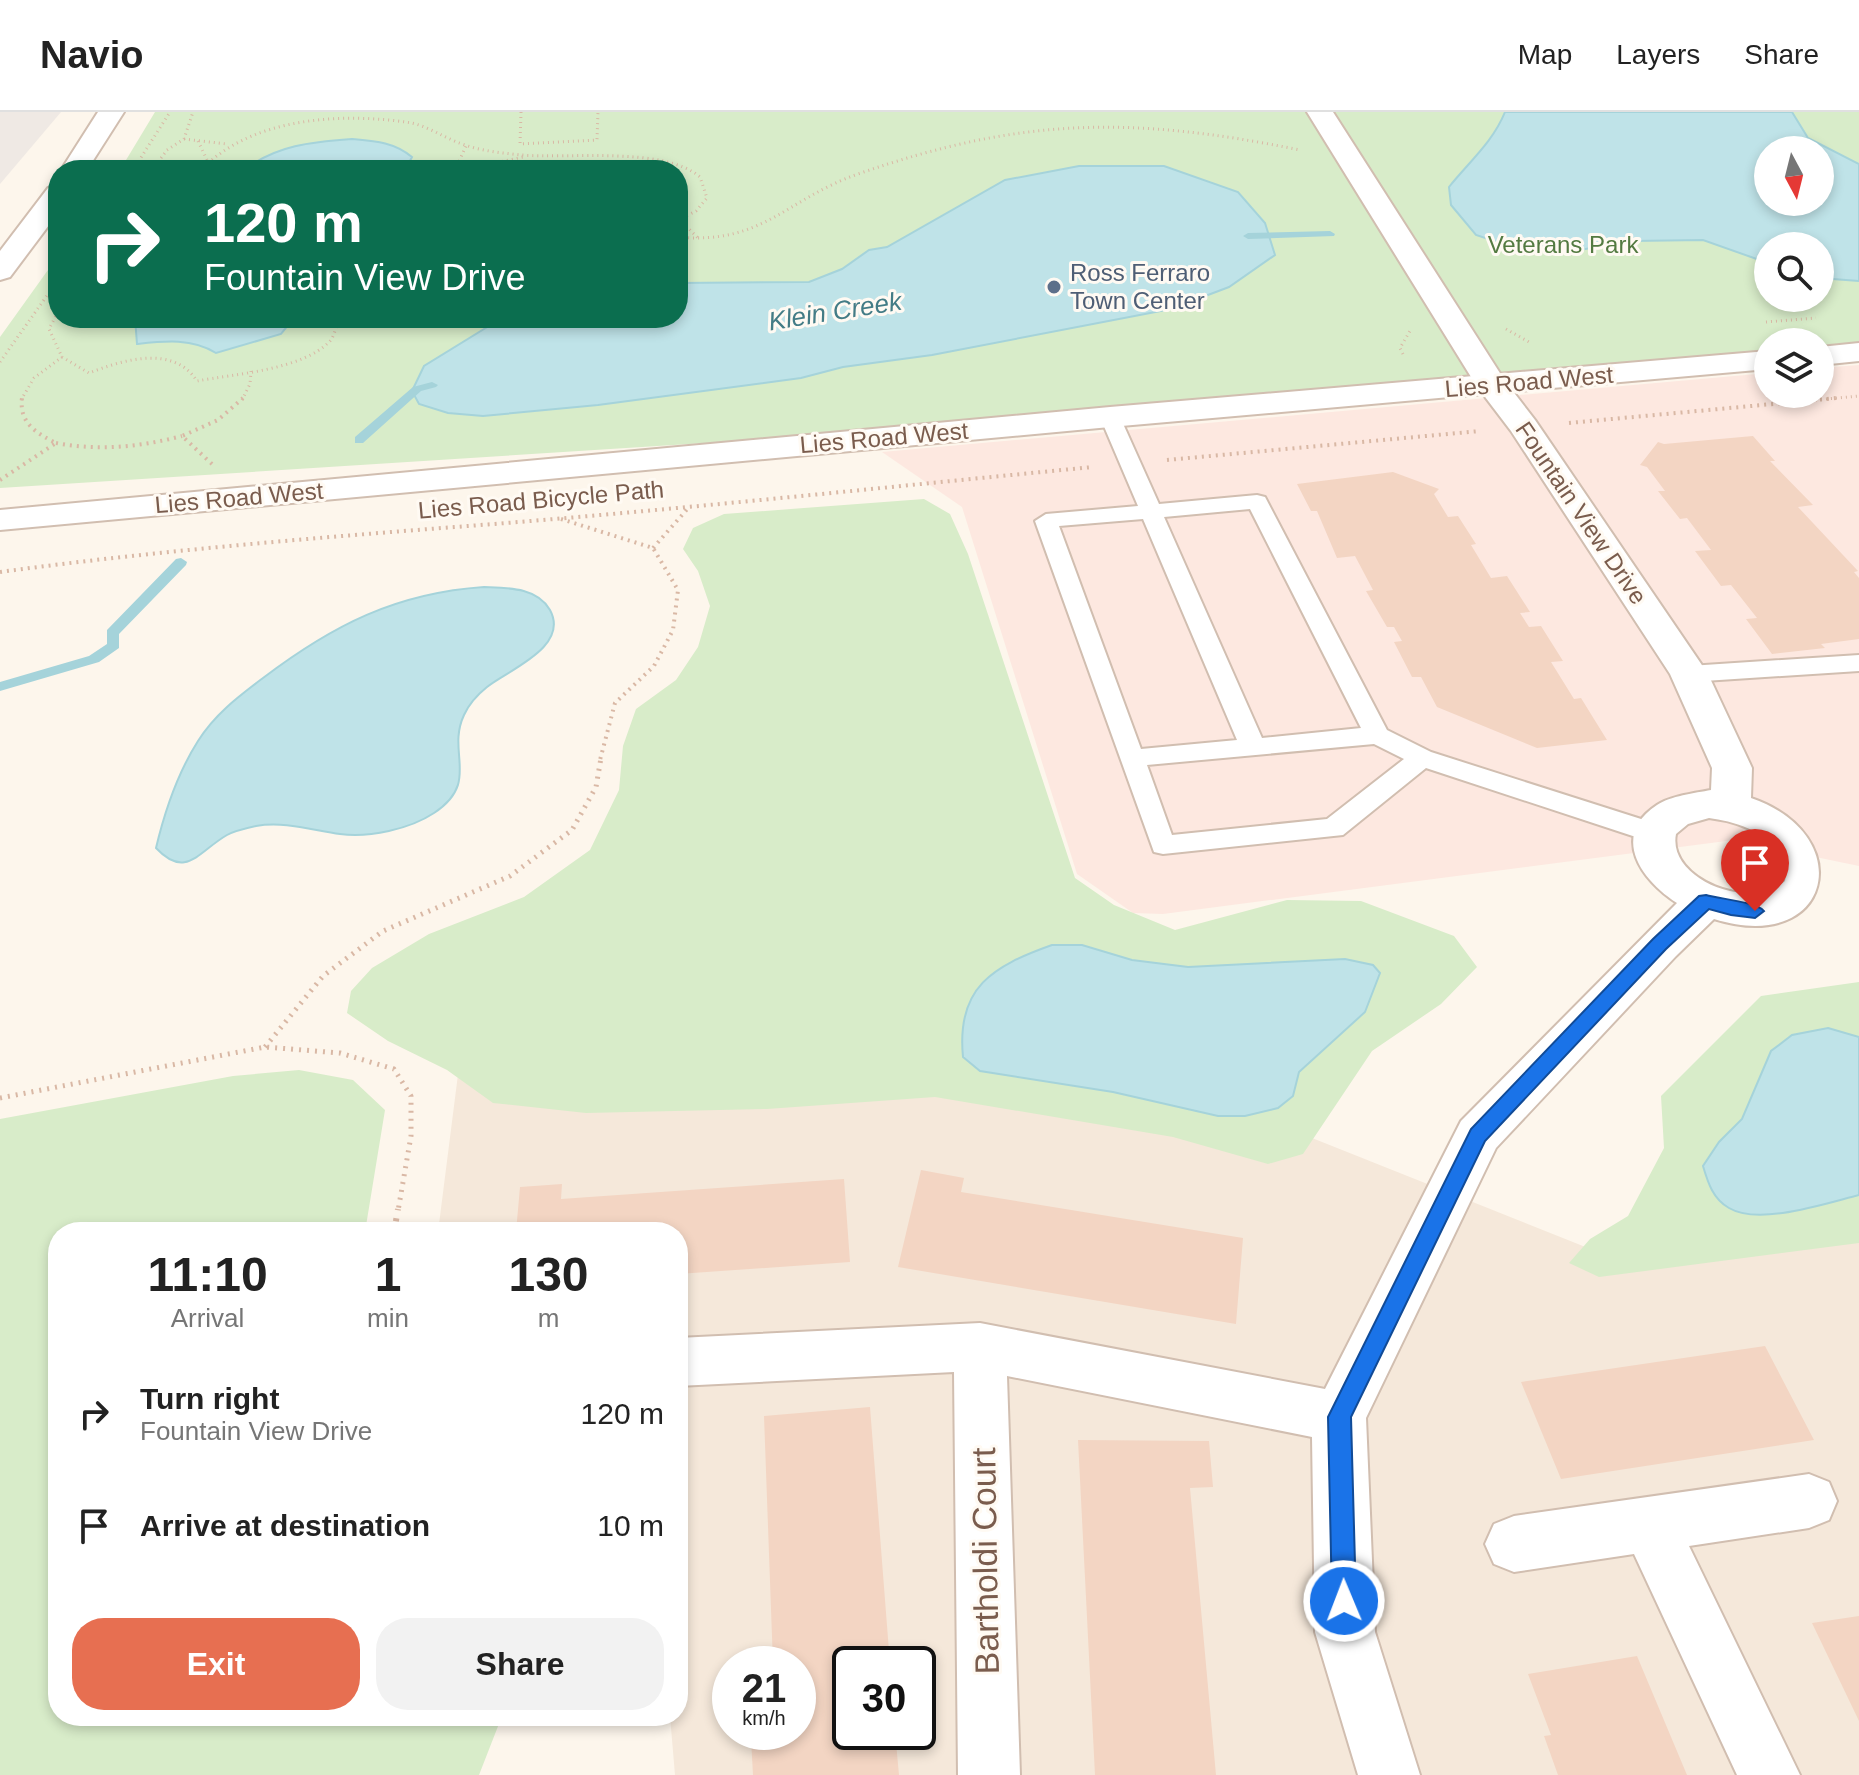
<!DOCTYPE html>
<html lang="en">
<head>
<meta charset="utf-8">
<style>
  body { margin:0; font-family:Helvetica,sans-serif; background:#f2f2f2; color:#222; height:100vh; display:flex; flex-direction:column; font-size:30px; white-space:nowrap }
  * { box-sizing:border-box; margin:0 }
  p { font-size:26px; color:#767676 }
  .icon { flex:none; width:44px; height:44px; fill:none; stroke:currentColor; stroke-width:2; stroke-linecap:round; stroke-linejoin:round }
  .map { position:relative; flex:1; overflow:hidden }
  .sheet { position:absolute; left:48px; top:1110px; width:640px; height:504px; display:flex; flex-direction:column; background:#fff; border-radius:32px; box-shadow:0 4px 12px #0003 }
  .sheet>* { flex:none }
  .guide { position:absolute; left:48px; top:48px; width:640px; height:168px; border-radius:32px; box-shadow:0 4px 12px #0003; background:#0b6e4f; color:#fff; overflow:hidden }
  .needle { width:52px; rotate:173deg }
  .controls { position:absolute; left:1754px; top:24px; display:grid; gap:16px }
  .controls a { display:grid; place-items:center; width:80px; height:80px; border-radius:50%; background:#fff; box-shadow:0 4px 12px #0003; font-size:40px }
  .speed { position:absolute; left:712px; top:1534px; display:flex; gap:16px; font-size:40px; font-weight:700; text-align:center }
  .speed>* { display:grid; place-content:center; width:104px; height:104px; border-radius:50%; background:#fff; box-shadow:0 4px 12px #0003; line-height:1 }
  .speed small { font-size:20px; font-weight:400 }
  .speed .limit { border:4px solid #111; border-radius:12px; background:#fff; color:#111 }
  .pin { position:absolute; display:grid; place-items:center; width:68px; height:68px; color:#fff; margin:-82px -34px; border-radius:50% 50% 50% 0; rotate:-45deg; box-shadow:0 0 8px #0007 }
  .pin .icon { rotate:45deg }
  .me { position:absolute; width:88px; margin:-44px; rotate:359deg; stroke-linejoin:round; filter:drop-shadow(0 0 6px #0008) }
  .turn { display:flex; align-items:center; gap:28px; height:168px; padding:0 24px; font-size:36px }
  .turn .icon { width:104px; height:104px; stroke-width:2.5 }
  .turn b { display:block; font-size:56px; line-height:68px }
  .eta { display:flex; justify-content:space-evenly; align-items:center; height:136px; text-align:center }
  .eta b { font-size:48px; font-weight:800; line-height:56px }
  .cta { display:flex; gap:16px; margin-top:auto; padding:16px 24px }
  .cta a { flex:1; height:92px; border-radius:32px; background:#e76f51; color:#fff; font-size:32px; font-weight:800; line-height:92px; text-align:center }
  .cta a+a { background:#f2f2f2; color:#222 }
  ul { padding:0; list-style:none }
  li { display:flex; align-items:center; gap:24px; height:112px; padding:0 24px }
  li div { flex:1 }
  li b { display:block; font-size:30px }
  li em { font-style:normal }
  header { display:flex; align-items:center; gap:48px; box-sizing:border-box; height:112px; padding:0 40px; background:#fff; border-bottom:2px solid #e0e0e0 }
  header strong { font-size:38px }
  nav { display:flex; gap:44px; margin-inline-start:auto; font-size:28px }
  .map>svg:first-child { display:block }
  .residential { fill:#f5e8da; fill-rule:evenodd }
  .commercial { fill:#fde8e0 }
  .industrial { fill:#efe9e4 }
  .green { fill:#d8ecc9; fill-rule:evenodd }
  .water { fill:#bfe3e8; stroke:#a5d3da; stroke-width:2; fill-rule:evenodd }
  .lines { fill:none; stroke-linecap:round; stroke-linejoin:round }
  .stream { fill:#a5d3da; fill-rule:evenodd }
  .building { fill:#f3d5c3 }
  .service-casing { stroke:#d1beb0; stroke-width:4 }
  .minor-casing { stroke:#d1beb0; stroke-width:4 }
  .tertiary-casing { stroke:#d1beb0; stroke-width:4 }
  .path-far3 { stroke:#d9b8a5; stroke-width:3; stroke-dasharray:1 4; stroke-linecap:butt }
  .path-far2 { stroke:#d9b8a5; stroke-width:4; stroke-dasharray:2 5; stroke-linecap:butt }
  .path-far1 { stroke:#d9b8a5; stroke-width:5; stroke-dasharray:2 6; stroke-linecap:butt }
  .path { stroke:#d9b8a5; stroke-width:6; stroke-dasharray:3 8; stroke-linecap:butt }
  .service { fill:#fff; fill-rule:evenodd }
  .minor { fill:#fff; fill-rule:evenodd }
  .tertiary { fill:#fff; fill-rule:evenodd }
  .route { fill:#1a73e8; stroke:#114b97; stroke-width:2 }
  .service-dot { fill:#5c6f8a; stroke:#fffaf3; stroke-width:3 }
  .labels { text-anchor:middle; stroke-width:6; stroke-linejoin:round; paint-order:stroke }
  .far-park-label { font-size:24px; fill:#537a41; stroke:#fffaf3 }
  .far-service-label { font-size:24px; fill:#4e5e75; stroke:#fffaf3; text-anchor:start }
  .far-street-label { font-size:24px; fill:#7a5c4d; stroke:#fffaf3 }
  .far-water-label { font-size:26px; font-style:italic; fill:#437c86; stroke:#fffaf3 }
  .near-street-label { font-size:34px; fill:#7a5c4d; stroke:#fffaf3 }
</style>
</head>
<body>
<header>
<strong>Navio</strong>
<nav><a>Map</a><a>Layers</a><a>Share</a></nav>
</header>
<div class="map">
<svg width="1859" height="1663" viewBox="0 0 1859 1663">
  <rect width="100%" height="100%" fill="#fdf6ec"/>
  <path class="residential" d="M 463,923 L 1061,926 L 1613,1146 L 1859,1111 L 1859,1663 L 675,1663 L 670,1604 L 678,1604 L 678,1120 L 438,1120 ZM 730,1552 L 798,1552 L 798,1620 L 730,1620 ZM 850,1552 L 918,1552 L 918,1620 L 850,1620 Z"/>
  <path class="commercial" d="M 1859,253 L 1859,754 L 1734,728 L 1163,802 L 1133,801 L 1077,762 L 962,395 L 882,340 L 1768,261 L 1768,282 L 1820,282 L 1820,256 Z"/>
  <path class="industrial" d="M 0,0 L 61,0 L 0,72 Z"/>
  <path class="green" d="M 155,0 L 1859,0 L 1859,240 L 1820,244 L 1820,230 L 1768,230 L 1768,248 L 1110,305 L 0,376 L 0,225 L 58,144 L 58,206 L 678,206 L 678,58 L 120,58 ZM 1768,38 L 1820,38 L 1820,90 L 1768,90 ZM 1768,134 L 1820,134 L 1820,186 L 1768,186 Z
    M 924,387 L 950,402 L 968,442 L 1075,766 L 1114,793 L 1175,818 L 1287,788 L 1361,789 L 1454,824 L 1477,855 L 1441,892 L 1372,939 L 1303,1042 L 1268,1052 L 1173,1025 L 935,985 L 767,997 L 586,1001 L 493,991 L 447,958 L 388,929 L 347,901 L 351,879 L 372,856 L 429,822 L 524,785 L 590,738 L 619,678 L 623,634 L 636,597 L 676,568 L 698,535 L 710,494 L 698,459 L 683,437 L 693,416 L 724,402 Z
    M 1859,870 L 1859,1131 L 1599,1165 L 1569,1151 L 1590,1127 L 1628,1104 L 1664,1036 L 1661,984 L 1761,884 Z
    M 299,958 L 353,968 L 385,998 L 365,1120 L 58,1120 L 58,1604 L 502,1604 L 479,1663 L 0,1663 L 0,1007 L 233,964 Z"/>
  <path class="water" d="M 1505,0 L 1792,0 L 1808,26 L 1859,52 L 1859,169 L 1820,166 L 1820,134 L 1768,134 L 1768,151 L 1703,128 L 1632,129 L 1568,140 L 1515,136 L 1476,123 L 1451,93 L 1449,75 C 1469,50 1493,30 1505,0 ZM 1820,38 L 1820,90 L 1768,90 L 1768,38 Z
    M 352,27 C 375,29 394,30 412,45 L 405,58 L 244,58 C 277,33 311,30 352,27 Z
    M 1079,54 L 1164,54 L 1238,80 L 1265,111 L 1275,143 L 1229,175 L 1171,197 L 932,243 L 843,255 L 801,266 L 598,293 L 483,304 L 448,301 L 419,292 L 412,279 L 424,254 L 502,206 L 678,206 L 678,171 L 809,170 L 842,157 L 869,138 L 887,135 L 1005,68 Z
    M 135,206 L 294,206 L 281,222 L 216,241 C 192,226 165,229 137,232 Z
    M 484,475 C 507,476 537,475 550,498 C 570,535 508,558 487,575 C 477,583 469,592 464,603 C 446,641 481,670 434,701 C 410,717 369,726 340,722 C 312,718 284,709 256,714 C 247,716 234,719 227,723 C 199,739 186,768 156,736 C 165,698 177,662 198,629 C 215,602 238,585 263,566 C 333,513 396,481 484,475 Z
    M 1052,833 L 1082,833 L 1132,848 L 1188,855 L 1345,847 L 1373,853 L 1380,861 L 1365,900 L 1299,960 L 1293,984 L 1278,996 L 1245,1004 L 1218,1004 L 1113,980 L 980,959 L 963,945 C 956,875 993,854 1052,833 Z
    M 1828,916 L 1859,925 L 1859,1083 C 1827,1091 1759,1114 1729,1096 C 1713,1087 1708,1071 1703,1054 L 1719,1030 L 1742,1007 L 1771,939 L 1792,923 Z"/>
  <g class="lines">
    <path class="stream" d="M 1330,119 L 1335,122 L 1334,124 L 1248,127 L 1243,124 L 1248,121 Z
      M 432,270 L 438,273 L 436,275 L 421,279 L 363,331 L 355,331 L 355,325 L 413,275 Z
      M 181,446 L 187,450 L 186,453 L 119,522 L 119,536 L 99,550 L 0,579 L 0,570 L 89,544 L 107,532 L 107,518 L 176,447 Z"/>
  </g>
  <path class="building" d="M 1753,324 L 1775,349 L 1770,349 L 1813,393 L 1798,395 L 1858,459 L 1854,460 L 1859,466 L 1859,527 L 1821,532 L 1825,536 L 1772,542 L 1746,507 L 1757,506 L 1731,473 L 1721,474 L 1695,439 L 1711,438 L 1687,406 L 1680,407 L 1658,379 L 1665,379 L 1647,355 L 1640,353 L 1658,330 L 1664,332 Z
    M 1393,360 L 1439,377 L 1434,382 L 1448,405 L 1458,404 L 1476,432 L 1471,433 L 1491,466 L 1507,464 L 1530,500 L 1520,501 L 1529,515 L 1541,514 L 1563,549 L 1551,550 L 1574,587 L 1581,586 L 1607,628 L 1537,636 L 1437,595 L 1421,565 L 1412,565 L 1394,530 L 1402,529 L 1394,515 L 1387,515 L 1366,479 L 1373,478 L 1355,444 L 1337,446 L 1317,399 L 1311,399 L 1297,372 Z
    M 921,1058 L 964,1066 L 961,1080 L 1243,1126 L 1236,1212 L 898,1155 Z
    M 844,1067 L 850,1150 L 678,1162 L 678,1120 L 516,1120 L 520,1075 L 562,1072 L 561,1087 Z
    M 1765,1234 L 1814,1328 L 1561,1367 L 1521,1270 Z
    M 870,1295 L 890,1552 L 850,1552 L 850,1620 L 895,1620 L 899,1663 L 753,1663 L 751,1627 L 775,1624 L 775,1620 L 798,1620 L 798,1552 L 773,1552 L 764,1304 Z
    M 1078,1328 L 1209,1329 L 1213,1375 L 1190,1376 L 1216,1663 L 1095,1663 Z
    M 1859,1504 L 1859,1609 L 1812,1511 Z
    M 1637,1544 L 1687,1663 L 1558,1663 L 1544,1624 L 1551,1623 L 1528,1562 Z"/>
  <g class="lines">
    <defs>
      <path id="service" d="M 1110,299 L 1120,305 L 1159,392 L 1257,383 L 1265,385 L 1387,618 L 1431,640 L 1663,714 L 1667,721 L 1663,728 L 1654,730 L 1645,728 L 1426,656 L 1343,723 L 1163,742 L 1154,740 L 1035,409 L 1046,402 L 1138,394 L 1100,305 ZM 1250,397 L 1361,616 L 1262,626 L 1164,405 ZM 1143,407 L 1237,628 L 1141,637 L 1059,414 ZM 1374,632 L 1404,647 L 1327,707 L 1172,723 L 1147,653 Z
        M 1859,543 L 1859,559 L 1689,570 L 1680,567 L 1677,562 L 1680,557 L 1689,554 Z"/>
      <path id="minor" d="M 1307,0 L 1333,0 L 1505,269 L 1535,308 L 1708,562 L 1752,656 L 1751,686 C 1859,723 1832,844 1714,807 L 1676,844 L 1496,1036 L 1366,1306 L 1375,1520 L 1420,1663 L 1358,1663 L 1315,1520 L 1312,1325 L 1007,1264 L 1020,1663 L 958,1663 L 954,1260 L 678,1274 L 678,1226 L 980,1211 L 1325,1277 L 1461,1009 L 1677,791 C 1641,768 1610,724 1657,693 C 1670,684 1695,681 1711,678 L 1712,656 L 1670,562 L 1511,319 L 1476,273 ZM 1709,706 C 1741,710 1794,728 1785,769 C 1753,800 1667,768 1676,722 L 1688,712 Z
        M 1809,1362 L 1829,1370 L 1837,1389 L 1829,1408 L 1809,1416 L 1689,1434 L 1800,1663 L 1737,1663 L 1634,1442 L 1514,1460 L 1494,1452 L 1485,1432 L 1494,1412 L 1514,1404 Z"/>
      <path id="tertiary" d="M 98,0 L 124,0 L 87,58 L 61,58 Z
        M 58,74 L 58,101 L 10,165 L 0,168 L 0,139 L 48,76 Z
        M 1859,231 L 1859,249 L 1820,253 L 1820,235 Z
        M 1768,239 L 1768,257 L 1110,315 L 0,418 L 0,398 L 1110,295 Z"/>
    </defs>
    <use href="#service" class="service-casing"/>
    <use href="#minor" class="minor-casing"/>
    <use href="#tertiary" class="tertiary-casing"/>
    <path class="path-far3" d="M 521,0 L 520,32 L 597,28 L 598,0
      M 184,27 L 227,32
      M 198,29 L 208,50
      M 133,58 L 170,0
      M 152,58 L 167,38 L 184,27 L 193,0
      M 201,58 C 252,5 342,0 412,11 C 429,15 445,26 462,32 C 481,39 502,41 522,43 C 568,47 664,34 700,65 L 707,86 L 696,99 L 678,108
      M 455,58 L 466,34
      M 463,58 L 523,45
      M 679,107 L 698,126
      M 678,125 C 763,133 786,87 858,62 C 1021,5 1132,4 1300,38
      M 58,200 L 49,217 L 62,245 L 89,261 C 123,248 173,232 197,269 C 234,262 303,258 330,229 C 335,223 336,214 339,206
      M 1766,210 L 1816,206
      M 1506,217 L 1529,230
      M 1403,242 L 1400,236 L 1410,219
      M 0,250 L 58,168
      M 21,288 L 34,266 L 62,245
      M 242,288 L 250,272 L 251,259
      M 1816,288 L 1859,284"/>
    <path class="path-far2" d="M 1569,311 L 1837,286
      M 56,331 C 99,339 140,335 182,324
      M 1167,348 L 1480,319
      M 212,352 L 182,324 L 218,308 L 243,286
      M 0,368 L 56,331 C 36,321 19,311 22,286
      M 561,407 L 653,436 L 678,478 L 673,518 L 654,554 L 615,591 L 600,648
      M 653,436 L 690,394
      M 0,460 C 155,439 312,426 468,414 C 677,398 885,375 1093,355"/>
    <path class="path-far1" d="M 265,935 L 323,864 L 383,819 L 510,764 L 572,718 L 596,675 L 601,646
      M 0,986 L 265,935 L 340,941 L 394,957 L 411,984 L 411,1024 L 398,1099"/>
    <path class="path" d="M 394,1120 L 398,1097"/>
    <use href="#service" class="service"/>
    <use href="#minor" class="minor"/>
    <use href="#tertiary" class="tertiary"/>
  </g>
  <path class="route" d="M 1706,783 C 1720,787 1757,790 1764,799 L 1755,806 L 1731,803 L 1709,797 L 1666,837 L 1485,1029 L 1351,1305 L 1356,1489 L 1352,1498 L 1344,1501 L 1335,1498 L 1332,1489 L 1328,1305 L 1471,1017 L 1653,827 L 1699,784 Z"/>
  <circle class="service-dot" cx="1054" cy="175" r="8"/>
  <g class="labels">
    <g class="far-park-label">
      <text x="1563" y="141">Veterans Park</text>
    </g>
    <g class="far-service-label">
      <text x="1070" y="169">Ross Ferraro<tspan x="1070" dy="28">Town Center</tspan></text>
    </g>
    <g class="far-street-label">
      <text transform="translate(1529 270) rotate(-5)" y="8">Lies Road West</text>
      <text transform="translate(884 326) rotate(-5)" y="8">Lies Road West</text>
      <text transform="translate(239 386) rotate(-5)" y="8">Lies Road West</text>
      <text transform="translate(541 388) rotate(-5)" y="8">Lies Road Bicycle Path</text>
      <text transform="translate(1581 401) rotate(56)" y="8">Fountain View Drive</text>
    </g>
    <g class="far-water-label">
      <text transform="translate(835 199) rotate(-9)" y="9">Klein Creek</text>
    </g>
    <g class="near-street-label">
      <text transform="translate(985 1449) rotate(-91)" y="12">Bartholdi Court</text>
    </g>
  </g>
</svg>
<div class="controls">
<a><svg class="needle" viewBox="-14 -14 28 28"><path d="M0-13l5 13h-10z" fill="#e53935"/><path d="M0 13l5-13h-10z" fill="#767676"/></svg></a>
<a><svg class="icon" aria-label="search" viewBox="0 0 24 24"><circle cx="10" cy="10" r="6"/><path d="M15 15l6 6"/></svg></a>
<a><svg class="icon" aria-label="layers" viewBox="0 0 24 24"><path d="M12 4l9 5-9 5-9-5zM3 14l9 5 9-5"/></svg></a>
</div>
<div class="speed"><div>21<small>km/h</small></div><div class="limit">30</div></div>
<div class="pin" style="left:1755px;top:799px;background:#d93025"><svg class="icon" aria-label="arrive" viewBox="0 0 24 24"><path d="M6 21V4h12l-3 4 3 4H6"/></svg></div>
<svg class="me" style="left:1344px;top:1489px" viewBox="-20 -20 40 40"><circle r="17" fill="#1a73e8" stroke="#fff" stroke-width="3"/><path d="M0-11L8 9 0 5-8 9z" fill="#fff"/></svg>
<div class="guide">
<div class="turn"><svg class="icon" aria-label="right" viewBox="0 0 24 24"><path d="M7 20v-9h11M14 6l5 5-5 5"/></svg><div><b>120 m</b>Fountain View Drive</div></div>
</div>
<section class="sheet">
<div class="eta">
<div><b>11:10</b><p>Arrival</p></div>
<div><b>1</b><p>min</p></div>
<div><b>130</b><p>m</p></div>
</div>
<ul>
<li><svg class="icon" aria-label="right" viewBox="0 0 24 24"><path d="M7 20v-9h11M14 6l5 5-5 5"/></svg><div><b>Turn right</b><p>Fountain View Drive</p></div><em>120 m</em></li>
<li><svg class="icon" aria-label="arrive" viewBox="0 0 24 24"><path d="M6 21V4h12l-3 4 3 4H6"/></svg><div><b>Arrive at destination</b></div><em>10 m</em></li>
</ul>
<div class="cta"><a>Exit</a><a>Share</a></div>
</section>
</div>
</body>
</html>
